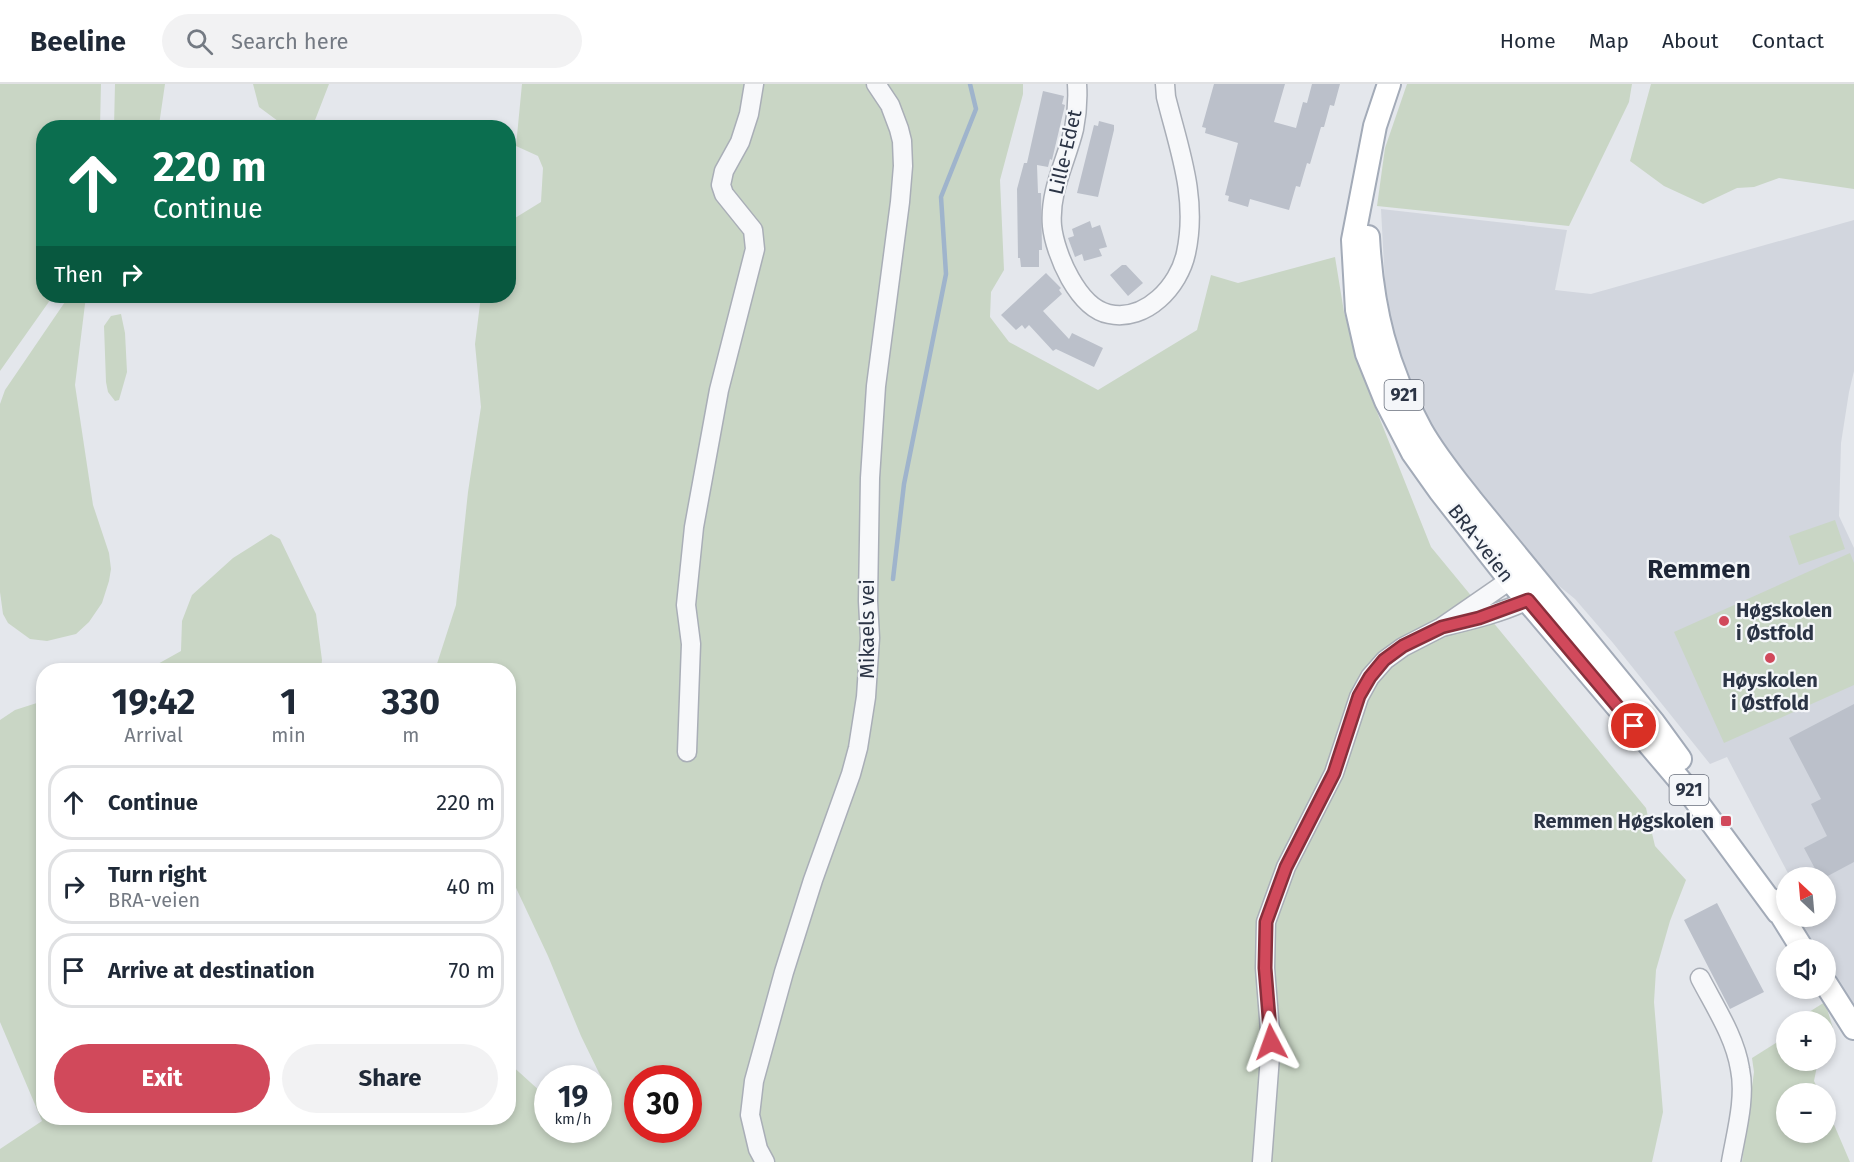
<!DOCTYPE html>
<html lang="en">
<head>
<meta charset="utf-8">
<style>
  body { margin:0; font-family:"Fira Sans",sans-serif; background:#f2f2f3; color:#1f2937; height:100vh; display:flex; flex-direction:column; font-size:22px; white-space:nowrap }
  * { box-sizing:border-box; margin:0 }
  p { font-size:20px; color:#747a83 }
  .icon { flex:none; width:33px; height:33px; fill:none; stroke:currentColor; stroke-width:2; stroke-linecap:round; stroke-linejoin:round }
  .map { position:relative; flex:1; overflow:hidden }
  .sheet { position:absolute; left:36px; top:579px; width:480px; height:462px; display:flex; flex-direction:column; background:#fff; border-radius:24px; box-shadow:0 3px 9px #0003 }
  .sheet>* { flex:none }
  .banner { position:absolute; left:36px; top:36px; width:480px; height:183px; border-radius:24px; box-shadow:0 3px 9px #0003; background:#0b6e4f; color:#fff; overflow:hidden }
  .needle { width:39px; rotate:334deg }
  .tools { position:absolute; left:1776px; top:783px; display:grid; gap:12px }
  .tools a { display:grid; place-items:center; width:60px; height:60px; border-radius:50%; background:#fff; box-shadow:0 3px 9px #0003; font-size:30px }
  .speed { position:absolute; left:534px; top:981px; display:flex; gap:12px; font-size:30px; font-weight:700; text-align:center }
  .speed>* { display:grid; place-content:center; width:78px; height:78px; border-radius:50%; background:#fff; box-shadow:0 3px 9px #0003; line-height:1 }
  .speed small { font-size:15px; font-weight:400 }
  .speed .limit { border:9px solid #d22; background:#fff; color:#111 }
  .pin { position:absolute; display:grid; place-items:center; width:51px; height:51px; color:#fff; margin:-26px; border:3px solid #fff; border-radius:50%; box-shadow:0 2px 6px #0007 }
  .me { position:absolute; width:66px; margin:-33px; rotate:356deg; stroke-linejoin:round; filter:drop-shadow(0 0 4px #0008) }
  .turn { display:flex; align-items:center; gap:21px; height:126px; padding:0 18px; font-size:27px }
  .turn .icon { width:78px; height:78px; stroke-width:2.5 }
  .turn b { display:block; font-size:42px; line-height:51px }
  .then { display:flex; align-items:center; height:57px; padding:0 18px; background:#0003; gap:12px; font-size:22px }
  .eta { display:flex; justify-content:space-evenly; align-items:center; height:102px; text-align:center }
  .eta b { font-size:36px; font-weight:700; line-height:42px }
  .button { display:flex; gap:12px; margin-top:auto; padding:12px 18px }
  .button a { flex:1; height:69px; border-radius:36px; background:#d1495b; color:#fff; font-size:24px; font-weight:700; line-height:69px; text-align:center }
  .button a+a { background:#f2f2f3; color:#1f2937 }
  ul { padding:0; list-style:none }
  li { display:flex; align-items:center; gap:18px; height:75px; margin:0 12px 9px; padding:0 6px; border:3px solid #e0e1e3; border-radius:24px }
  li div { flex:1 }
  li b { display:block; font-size:22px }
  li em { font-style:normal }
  header { display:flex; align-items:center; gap:36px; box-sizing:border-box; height:84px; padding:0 30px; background:#fff; border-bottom:2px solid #e0e1e3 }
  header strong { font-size:28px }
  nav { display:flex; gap:33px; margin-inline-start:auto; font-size:21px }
  .search { width:420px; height:54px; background:#f2f2f3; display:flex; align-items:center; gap:15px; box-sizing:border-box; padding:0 21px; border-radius:33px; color:#747a83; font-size:22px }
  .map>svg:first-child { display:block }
  .built { fill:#d2d6de }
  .green { fill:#c9d6c5; fill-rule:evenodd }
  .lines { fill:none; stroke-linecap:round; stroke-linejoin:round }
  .stream { stroke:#9fb4cc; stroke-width:4.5 }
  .building { fill:#bbc0ca }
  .minor-casing { stroke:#a9aeb7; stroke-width:21 }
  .major-casing { stroke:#a3abb8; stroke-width:26 }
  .minor { stroke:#f7f8fa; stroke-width:18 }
  .major { stroke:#fff; stroke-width:22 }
  .route-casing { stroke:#882f3b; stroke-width:15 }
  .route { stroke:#d1495b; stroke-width:10 }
  .poi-dot { fill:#d1495b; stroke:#f4f6f9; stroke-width:2 }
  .labels { text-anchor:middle; stroke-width:4.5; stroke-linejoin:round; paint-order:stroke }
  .shield { fill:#f4f6f9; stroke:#676e7b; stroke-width:1.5 }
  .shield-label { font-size:18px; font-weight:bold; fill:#2b3445 }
  .street-label { font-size:20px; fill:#2b3445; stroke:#f4f6f9 }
  .poi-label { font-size:20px; font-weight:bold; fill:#2b3445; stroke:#f4f6f9; text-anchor:start }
  .district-label { font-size:26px; font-weight:bold; fill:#1d2536; stroke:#f4f6f9 }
</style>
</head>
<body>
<header>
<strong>Beeline</strong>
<div class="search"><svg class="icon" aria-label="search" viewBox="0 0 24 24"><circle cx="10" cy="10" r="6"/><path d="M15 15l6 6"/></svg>Search here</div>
<nav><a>Home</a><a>Map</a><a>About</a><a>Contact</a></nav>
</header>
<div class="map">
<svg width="1854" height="1078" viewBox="0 0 1854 1078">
  <rect width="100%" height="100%" fill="#e4e7ec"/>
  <path class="built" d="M 1381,125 L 1567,146 L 1555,206 L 1591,210 L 1854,136 L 1854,287 L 1849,308 L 1841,359 L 1839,432 L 1854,464 L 1854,927 L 1826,885 L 1826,866 L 1813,865 L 1791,833 L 1826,832 L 1826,794 L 1790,793 L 1727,673 L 1710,680 L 1613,559 L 1575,515 L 1548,493 L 1428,340 L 1394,254 L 1385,200 Z"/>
  <path class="green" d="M 0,0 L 101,0 L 100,43 L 44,44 L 44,212 L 53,212 L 0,287 Z
    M 115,0 L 165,0 L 159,41 L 155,43 L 114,43 Z
    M 253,0 L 329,0 L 312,44 L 286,43 L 259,23 Z
    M 522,0 L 1023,0 L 1023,10 L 1000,96 L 1004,186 L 991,208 L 990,233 L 1009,258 L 1098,306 L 1197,246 L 1211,191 L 1238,199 L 1335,173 L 1344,228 L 1363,293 L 1431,463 L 1646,724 L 1655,762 L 1686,796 L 1670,837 L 1656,886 L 1654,918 L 1663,1028 L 1652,1078 L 0,1078 L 0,1065 L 42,1037 L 0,938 L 0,636 L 15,626 L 43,617 L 44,1034 L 508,1034 L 509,979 L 541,1008 L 547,1010 L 548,1046 L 598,1046 L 599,1000 L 601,993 L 581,952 L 548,872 L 509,789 L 508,586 L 435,586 L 456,521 L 468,408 L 481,323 L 475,260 L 481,212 L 508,212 L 509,100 L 513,102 L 511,126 L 515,134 L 541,118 L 543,84 L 538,72 L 516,62 ZM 638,994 L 688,994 L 688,1046 L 638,1046 Z
    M 1407,0 L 1632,0 L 1629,18 L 1569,142 L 1377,122 L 1385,64 Z
    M 1651,0 L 1854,0 L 1854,105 L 1779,94 L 1754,103 L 1737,104 L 1703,120 L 1664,102 L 1630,77 Z
    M 69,212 L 86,212 L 75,301 L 93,421 L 109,469 L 111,485 L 109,497 L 102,519 L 89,538 L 76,550 L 47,557 L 30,555 L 8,539 L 3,530 L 0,508 L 0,320 L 5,306 Z
    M 121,230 L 125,249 L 127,288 L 119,316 L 115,317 L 108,308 L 106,298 L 104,242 L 111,232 Z
    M 1835,436 L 1845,465 L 1799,481 L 1789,452 Z
    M 271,450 L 280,455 L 316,530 L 322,576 L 321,586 L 147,586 L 181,567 L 182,537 L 192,511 L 233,474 Z
    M 1850,469 L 1854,479 L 1854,601 L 1724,659 L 1674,548 Z
    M 1825,918 L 1833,944 L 1826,957 L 1826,938 L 1793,938 Z
    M 1786,943 L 1786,976 L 1818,977 L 1814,997 L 1820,1009 L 1786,1010 L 1786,1048 L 1826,1048 L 1826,1022 L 1850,1078 L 1742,1078 L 1754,988 L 1752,974 L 1779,957 Z"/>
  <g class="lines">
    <path class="stream" d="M 893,495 L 904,400 L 946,190 L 941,113 L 976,25 L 970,0"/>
  </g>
  <path class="building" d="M 1214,0 L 1285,0 L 1274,38 L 1296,44 L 1303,18 L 1307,19 L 1312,0 L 1340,0 L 1334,22 L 1330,21 L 1324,43 L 1321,43 L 1310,80 L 1307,79 L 1300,103 L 1296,102 L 1289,126 L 1250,115 L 1248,123 L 1228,117 L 1229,112 L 1225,111 L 1238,59 L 1205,49 L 1206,44 L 1202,43 Z
    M 1043,7 L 1064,12 L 1062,20 L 1065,21 L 1052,76 L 1050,75 L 1048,83 L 1037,81 L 1038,109 L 1041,109 L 1042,166 L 1039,166 L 1039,183 L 1021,183 L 1020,174 L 1018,174 L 1017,105 L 1024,79 L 1027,79 Z
    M 1099,37 L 1114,41 L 1114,46 L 1098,113 L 1077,109 L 1094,41 L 1098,42 Z
    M 1090,137 L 1092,144 L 1100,141 L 1107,163 L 1099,165 L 1102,172 L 1084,177 L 1082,170 L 1075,173 L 1068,154 L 1074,152 L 1072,145 Z
    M 1122,181 L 1126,181 L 1143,199 L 1128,212 L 1110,191 Z
    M 1046,189 L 1061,204 L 1059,206 L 1062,210 L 1043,227 L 1069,255 L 1072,249 L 1103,264 L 1094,283 L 1056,265 L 1053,267 L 1029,241 L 1025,245 L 1022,241 L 1016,246 L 1001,231 Z
    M 1854,620 L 1854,778 L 1824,794 L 1820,794 L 1804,764 L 1827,752 L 1811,720 L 1821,715 L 1789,654 Z
    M 1717,819 L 1764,908 L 1730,925 L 1684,836 Z"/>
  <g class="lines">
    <defs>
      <path id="minor" d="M 1077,0 C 1078,15 1077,30 1074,45 C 1066,78 1049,107 1052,142 C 1055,170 1078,224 1109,230 C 1146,238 1179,202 1186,169 C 1198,114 1179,65 1166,13 L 1165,0
        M 1442,543 C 1471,536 1501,529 1528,516 L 1531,506
        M 687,668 L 691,560 L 686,521 L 694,443 L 719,306 L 755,165 L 753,146 L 724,110 L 721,101 L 724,87 L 740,58 L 749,30 L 754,0
        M 1700,894 C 1715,923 1735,953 1740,985 C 1746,1014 1736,1049 1731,1078
        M 765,1078 L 758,1065 L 750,1031 L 754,997 L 784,888 L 813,796 L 851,690 L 858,664 L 866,613 L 870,554 L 868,517 L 870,394 L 876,302 L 900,118 L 903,82 L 902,57 L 899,45 L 890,21 L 876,0
        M 1262,1078 L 1271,959 L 1265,884 L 1266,838 L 1286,783 L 1334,689 L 1359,613 L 1370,593 L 1385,576 L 1403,563 L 1442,543 L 1510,496 L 1522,494"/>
      <path id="major" d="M 1389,0 L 1375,42 L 1353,156 L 1357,226 L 1367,270 L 1386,317 L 1413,369 L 1440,407 L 1510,496 L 1688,706 L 1778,828
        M 1368,153 C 1372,225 1386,283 1421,346 C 1435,371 1454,394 1472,417 L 1653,638 L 1680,675
        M 1772,816 L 1803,866
        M 1826,900 L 1854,944"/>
    </defs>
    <use href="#minor" class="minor-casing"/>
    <use href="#major" class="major-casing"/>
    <use href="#minor" class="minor"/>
    <use href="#major" class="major"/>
  </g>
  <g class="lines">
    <defs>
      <path id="route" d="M 1271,958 L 1265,884 L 1266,838 L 1286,783 L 1334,689 L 1359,612 L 1370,593 L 1384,576 L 1403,562 L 1442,543 L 1479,534 L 1528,516 L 1634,642"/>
    </defs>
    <use href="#route" class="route-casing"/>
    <use href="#route" class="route"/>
  </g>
  <g class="poi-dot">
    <circle cx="1724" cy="537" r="6"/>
    <circle cx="1770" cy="574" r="6"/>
    <rect x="1720" y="731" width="12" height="12" rx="3"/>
  </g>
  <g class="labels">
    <g class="shield">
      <rect x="1384.5" y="296" width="39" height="30" rx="4.5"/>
      <rect x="1669.5" y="691" width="39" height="30" rx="4.5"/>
    </g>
    <g class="shield-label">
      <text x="1404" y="317">921</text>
      <text x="1689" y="712">921</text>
    </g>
    <g class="street-label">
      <text transform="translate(1065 68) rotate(-77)" y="7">Lille-Edet</text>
      <text transform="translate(1481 459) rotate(52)" y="7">BRA-veien</text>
      <text transform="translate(867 545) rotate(-90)" y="7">Mikaels vei</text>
    </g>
    <g class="poi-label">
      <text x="1736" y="533">Høgskolen<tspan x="1736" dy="23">i Østfold</tspan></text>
      <text x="1770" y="603" text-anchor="middle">Høyskolen<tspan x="1770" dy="23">i Østfold</tspan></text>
      <text x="1714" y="744" text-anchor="end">Remmen Høgskolen</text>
    </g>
    <g class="district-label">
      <text x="1699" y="494">Remmen</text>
    </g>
  </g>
</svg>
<div class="tools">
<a><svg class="needle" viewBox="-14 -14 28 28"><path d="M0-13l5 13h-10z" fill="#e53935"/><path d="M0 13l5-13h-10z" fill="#747a83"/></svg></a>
<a><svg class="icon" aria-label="sound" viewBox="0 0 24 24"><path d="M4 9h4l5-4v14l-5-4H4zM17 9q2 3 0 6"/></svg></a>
<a>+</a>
<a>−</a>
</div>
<div class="speed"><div>19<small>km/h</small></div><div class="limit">30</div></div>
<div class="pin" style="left:1634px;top:642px;background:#d93025"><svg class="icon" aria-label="arrive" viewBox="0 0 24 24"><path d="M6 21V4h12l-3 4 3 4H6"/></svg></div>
<svg class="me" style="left:1271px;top:958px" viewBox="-20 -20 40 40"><path d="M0-17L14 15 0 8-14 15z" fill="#d1495b" stroke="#fff" stroke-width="4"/></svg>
<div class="banner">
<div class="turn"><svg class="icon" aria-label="ahead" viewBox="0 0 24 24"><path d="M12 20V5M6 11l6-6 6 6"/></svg><div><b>220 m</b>Continue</div></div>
<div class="then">Then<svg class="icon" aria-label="right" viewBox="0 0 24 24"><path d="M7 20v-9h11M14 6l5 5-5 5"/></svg></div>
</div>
<section class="sheet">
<div class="eta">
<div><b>19:42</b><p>Arrival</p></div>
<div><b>1</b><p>min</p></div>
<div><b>330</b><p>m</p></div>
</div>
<ul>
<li><svg class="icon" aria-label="ahead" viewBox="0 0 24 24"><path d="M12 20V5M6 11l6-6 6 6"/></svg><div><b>Continue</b></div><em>220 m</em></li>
<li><svg class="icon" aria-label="right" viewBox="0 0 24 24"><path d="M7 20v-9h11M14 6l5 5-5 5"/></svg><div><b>Turn right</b><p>BRA-veien</p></div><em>40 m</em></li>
<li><svg class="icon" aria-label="arrive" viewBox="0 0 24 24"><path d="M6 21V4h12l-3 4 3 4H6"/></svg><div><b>Arrive at destination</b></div><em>70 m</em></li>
</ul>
<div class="button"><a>Exit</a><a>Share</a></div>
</section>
</div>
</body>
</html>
